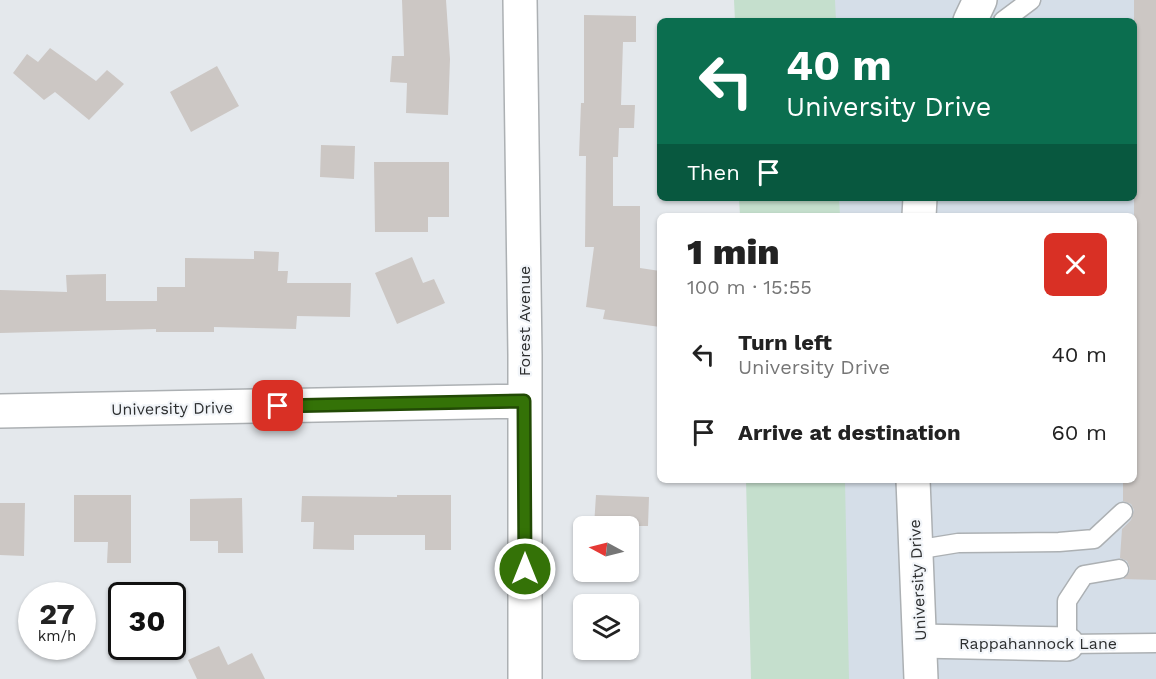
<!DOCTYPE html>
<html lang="en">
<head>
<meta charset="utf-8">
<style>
  body { margin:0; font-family:"Work Sans",sans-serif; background:#f2f2f2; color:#222; height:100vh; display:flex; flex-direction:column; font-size:22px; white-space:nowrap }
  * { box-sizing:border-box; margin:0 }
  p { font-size:20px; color:#767676 }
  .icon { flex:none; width:33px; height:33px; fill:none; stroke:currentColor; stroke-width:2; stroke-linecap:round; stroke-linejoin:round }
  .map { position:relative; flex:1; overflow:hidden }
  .side { position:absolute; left:657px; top:213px; width:480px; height:270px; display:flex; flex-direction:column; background:#fff; border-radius:9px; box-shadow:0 2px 4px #0004 }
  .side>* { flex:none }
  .hud { position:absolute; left:657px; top:18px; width:480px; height:183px; border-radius:9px; box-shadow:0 2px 4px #0004; background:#0b6e4f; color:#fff; overflow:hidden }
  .needle { width:39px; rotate:277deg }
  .tools { position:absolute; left:573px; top:516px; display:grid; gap:12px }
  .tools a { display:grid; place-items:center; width:66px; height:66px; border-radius:9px; background:#fff; box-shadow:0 2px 4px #0004; font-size:30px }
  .speed { position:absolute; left:18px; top:582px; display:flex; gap:12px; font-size:30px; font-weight:700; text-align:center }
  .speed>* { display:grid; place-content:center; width:78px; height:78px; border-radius:50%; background:#fff; box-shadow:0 2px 4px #0004; line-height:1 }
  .speed small { font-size:15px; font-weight:400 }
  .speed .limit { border:3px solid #111; border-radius:9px; background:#fff; color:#111 }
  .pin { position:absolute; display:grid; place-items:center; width:51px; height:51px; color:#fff; margin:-26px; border-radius:12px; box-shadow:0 3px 9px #0006 }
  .me { position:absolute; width:66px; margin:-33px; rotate:0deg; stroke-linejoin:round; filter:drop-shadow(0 0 4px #0008) }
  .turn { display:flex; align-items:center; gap:21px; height:126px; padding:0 30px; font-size:27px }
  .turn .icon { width:78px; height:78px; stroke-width:2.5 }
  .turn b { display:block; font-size:42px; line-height:51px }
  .then { display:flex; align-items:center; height:57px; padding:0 30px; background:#0003; gap:12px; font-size:22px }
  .round { display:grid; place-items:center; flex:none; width:63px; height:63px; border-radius:9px; background:#f2f2f2 }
  .headline { display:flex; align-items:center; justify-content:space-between; height:102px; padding:0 30px }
  h1 { font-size:36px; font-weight:800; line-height:45px }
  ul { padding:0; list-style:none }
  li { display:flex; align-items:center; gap:18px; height:78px; padding:0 30px }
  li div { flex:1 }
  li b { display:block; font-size:22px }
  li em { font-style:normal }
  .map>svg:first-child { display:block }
  .built { fill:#d5dee8 }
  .green { fill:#c5dfcd }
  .building { fill:#ccc7c4 }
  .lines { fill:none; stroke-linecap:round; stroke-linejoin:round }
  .service-casing { stroke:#acb0b3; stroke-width:21 }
  .minor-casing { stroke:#acb0b3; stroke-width:36 }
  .tertiary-casing { stroke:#acb0b3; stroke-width:36 }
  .service { stroke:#fff; stroke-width:18 }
  .minor { stroke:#fff; stroke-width:33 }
  .tertiary { stroke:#fff; stroke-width:33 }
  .route-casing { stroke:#224a05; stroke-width:15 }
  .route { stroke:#347207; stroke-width:10 }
  .labels { text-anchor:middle; stroke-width:4.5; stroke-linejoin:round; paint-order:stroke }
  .street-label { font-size:16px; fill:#2c2e2f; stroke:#f2f5f9 }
</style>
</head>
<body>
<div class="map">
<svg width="1156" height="679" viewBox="0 0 1156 679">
  <rect width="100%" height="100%" fill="#e4e8ec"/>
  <path class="built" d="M 762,0 L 1156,0 L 1156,679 L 754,679 L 755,480 L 1134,480 L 1134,216 L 759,216 L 759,198 L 1134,198 L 1134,21 L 762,21 Z"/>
  <path class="green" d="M 734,0 L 835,0 L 836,21 L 735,21 Z
    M 739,198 L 839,198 L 840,216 L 740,216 Z
    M 746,480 L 845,480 L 849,679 L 751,679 Z"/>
  <path class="building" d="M 402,0 L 446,0 L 450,59 L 448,115 L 406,113 L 407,83 L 390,82 L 392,56 L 404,56 Z
    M 1134,0 L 1156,0 L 1156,580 L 1123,579 L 1129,573 L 1130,568 L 1127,561 L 1120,558 L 1122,529 L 1131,520 L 1134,510 L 1131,504 L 1123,501 L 1123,480 L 1134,480 Z
    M 584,15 L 636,16 L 636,42 L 623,42 L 621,105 L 635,105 L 634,128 L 619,128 L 618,157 L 613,157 L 613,206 L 640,206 L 640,268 L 660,271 L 660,327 L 603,319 L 605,310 L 586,307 L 594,247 L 585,247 L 586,156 L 579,156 L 581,103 L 584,103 Z
    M 50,48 L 96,81 L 107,70 L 124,84 L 89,120 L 55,92 L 44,100 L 13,73 L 27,54 L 38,62 Z
    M 217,66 L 239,106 L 191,132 L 170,92 Z
    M 321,145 L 355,146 L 354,179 L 320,177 Z
    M 374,162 L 449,162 L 449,217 L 428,217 L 428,232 L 375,232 Z
    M 254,251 L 279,252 L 278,271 L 288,271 L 287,283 L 351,283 L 350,317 L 297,316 L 296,329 L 214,327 L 214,332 L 156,332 L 156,329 L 0,333 L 0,290 L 67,292 L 66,275 L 106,274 L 106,301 L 157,301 L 157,287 L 185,287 L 185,258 L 254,259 Z
    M 412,257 L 423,283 L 434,279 L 445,303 L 397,324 L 375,273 Z
    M 74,495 L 131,495 L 131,563 L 107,563 L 108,542 L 74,542 Z
    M 397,495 L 451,495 L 451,550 L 425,550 L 425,535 L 354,535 L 354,550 L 313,549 L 314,522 L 301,522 L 302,496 L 397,497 Z
    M 596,495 L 649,497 L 648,526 L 594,526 Z
    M 242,498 L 243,553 L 218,553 L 218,541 L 190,541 L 190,499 Z
    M 0,503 L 25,503 L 24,556 L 0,555 Z
    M 219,646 L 228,665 L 252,653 L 265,679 L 197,679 L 188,660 Z"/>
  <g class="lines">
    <defs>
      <path id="service" d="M 1003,21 L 1031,0
        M 915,550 L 958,543 L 1059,542 L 1094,539 L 1123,512
        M 1119,569 L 1084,575 L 1067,601 L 1067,644 L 1156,643"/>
      <path id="minor" d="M 520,0 L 525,355 L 525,679
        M 0,411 L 524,401
        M 920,641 L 1067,644"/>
      <path id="tertiary" d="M 970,21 L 980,0
        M 919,216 L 920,198
        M 913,480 L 921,679"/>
    </defs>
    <use href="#service" class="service-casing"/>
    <use href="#minor" class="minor-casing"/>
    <use href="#tertiary" class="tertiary-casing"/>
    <use href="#service" class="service"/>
    <use href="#minor" class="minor"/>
    <use href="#tertiary" class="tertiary"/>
  </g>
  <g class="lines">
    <defs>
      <path id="route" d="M 278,406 L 524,401 L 525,569"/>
    </defs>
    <use href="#route" class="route-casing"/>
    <use href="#route" class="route"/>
  </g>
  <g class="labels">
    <g class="street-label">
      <text transform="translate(524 321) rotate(-90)" y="6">Forest Avenue</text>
      <text transform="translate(172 408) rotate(-1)" y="6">University Drive</text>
      <text transform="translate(917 580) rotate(-93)" y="6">University Drive</text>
      <text x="1038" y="649">Rappahannock Lane</text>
    </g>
  </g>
</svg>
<div class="tools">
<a><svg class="needle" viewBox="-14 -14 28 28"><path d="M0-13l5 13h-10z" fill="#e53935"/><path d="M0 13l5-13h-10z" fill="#767676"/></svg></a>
<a><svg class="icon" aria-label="layers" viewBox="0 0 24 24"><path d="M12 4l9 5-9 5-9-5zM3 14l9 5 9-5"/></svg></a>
</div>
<div class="speed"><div>27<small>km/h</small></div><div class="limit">30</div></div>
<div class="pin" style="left:278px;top:406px;background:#d93025"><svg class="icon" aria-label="arrive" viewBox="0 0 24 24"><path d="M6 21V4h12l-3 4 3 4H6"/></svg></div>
<svg class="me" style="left:525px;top:569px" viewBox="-20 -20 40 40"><circle r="17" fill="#347207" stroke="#fff" stroke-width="3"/><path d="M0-11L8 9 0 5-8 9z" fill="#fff"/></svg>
<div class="hud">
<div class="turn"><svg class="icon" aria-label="left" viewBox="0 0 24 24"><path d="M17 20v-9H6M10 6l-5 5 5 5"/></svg><div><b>40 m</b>University Drive</div></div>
<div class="then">Then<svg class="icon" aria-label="arrive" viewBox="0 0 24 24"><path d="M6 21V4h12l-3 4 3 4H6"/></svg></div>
</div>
<section class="side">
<div class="headline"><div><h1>1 min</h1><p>100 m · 15:55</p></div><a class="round" style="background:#d93025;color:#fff"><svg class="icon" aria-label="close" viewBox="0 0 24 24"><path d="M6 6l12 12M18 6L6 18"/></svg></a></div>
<ul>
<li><svg class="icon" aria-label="left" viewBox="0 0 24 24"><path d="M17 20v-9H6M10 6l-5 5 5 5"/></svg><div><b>Turn left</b><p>University Drive</p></div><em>40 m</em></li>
<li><svg class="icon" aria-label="arrive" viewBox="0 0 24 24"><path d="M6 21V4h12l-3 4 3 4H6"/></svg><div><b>Arrive at destination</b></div><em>60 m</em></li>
</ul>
</section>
</div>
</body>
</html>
